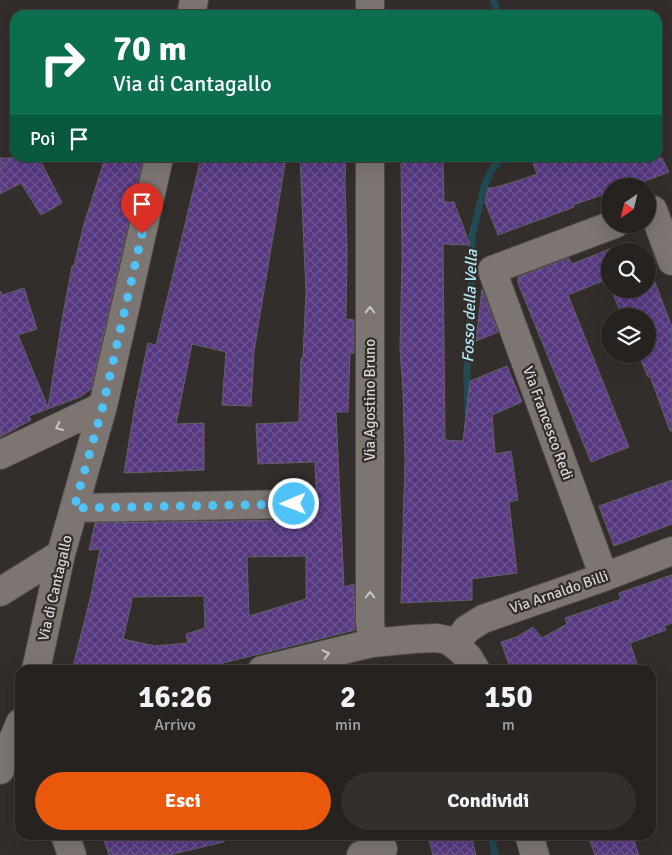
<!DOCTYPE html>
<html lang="it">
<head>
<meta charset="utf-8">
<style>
  body { margin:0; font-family:Signika,sans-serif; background:#322f2d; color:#f1f3f6; height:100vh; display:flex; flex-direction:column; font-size:19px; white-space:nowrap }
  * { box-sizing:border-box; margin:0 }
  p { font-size:16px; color:#a4a4a5 }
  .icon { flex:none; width:28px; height:28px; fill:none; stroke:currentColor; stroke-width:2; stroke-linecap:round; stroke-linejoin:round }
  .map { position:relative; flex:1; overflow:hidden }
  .side { position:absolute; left:15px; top:665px; width:641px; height:175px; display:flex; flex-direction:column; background:#262220; border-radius:15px; box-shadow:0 5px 20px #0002,0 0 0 1px #423f3e }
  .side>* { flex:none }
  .top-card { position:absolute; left:10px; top:10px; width:652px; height:152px; border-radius:15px; box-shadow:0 5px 20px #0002,0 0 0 1px #423f3e; background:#0b6e4f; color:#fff; overflow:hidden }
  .needle { width:32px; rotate:215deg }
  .buttons { position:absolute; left:601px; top:178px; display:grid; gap:10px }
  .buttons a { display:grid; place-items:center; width:55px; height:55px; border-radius:50%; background:#262220; box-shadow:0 5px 20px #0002,0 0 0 1px #423f3e; font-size:25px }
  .pin { position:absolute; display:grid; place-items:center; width:42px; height:42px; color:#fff; margin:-51px -21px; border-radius:50% 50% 50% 0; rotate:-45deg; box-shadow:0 0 5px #0007 }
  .pin .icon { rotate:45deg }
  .me { position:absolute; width:55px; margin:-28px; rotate:269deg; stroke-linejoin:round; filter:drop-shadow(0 0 4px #0008) }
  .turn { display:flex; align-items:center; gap:18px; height:105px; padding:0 20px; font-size:22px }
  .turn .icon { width:65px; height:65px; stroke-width:2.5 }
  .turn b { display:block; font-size:35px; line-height:42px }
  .then { display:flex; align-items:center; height:48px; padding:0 20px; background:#0003; gap:10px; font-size:19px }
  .eta { display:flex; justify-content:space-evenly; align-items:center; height:85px; text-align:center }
  .eta b { font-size:30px; font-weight:800; line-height:35px }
  .primary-button { display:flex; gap:10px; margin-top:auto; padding:10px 20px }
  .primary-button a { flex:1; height:58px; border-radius:30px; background:#ea580c; color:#fff; font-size:20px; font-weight:800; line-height:58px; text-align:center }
  .primary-button a+a { background:#322f2d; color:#f1f3f6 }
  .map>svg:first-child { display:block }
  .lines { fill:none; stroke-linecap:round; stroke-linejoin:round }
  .stream { stroke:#214a52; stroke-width:7 }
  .building { fill:url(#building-cross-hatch); stroke:#636167; fill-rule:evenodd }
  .minor-casing { stroke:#504a49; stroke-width:30 }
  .minor { stroke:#7c7572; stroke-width:28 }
  .oneway { stroke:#cac6c4 }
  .route { stroke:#4fc3f7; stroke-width:9; stroke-dasharray:0 16.2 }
  .labels { text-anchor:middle; stroke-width:4.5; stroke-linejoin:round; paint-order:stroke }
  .street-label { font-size:15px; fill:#d8d4d3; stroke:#332d2b }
  .water-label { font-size:16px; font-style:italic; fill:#afe7f4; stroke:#332d2b }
</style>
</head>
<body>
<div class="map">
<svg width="672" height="855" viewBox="0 0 672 855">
  <defs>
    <pattern id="building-cross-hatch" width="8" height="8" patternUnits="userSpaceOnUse" patternTransform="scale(1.25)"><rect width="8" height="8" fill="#563880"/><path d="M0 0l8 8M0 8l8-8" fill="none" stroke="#6e5491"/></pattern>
  </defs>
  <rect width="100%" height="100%" fill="#332d2b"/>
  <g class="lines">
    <path class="stream" d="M 493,0 L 499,15
      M 468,413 L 467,373 L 471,301 L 472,236 L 484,187 L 491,171 L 501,158
      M 491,835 L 495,855"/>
  </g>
  <path class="building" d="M 0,158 L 39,158 L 62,203 L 41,215 L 21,183 L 0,194 Z
    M 105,158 L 143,158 L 91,389 L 80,397 L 29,416 L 31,420 L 0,437 L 0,291 L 3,295 L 24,288 L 37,329 L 18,335 L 48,407 L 62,320 L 72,266 L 74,266 L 84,224 Z
    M 201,158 L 286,158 L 254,351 L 251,406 L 222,405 L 226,352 L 192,344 L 176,424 L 204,423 L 204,470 L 124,473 L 135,405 L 148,343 L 156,345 Z
    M 300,158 L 346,158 L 345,180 L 347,250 L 346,319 L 354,320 L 354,353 L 350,353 L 348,412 L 336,412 L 344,587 L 354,584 L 355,630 L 195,670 L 72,670 L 91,595 L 100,549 L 89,550 L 95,523 L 294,520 L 303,517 L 317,516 L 315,462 L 258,464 L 256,424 L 299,422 L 301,358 L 303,358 L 306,292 ZM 306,556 L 306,599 L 249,616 L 247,557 ZM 204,596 L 205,628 L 186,634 L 188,643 L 155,646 L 123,639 L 131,605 L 132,597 Z
    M 401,158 L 443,158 L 444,202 L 454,202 L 470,245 L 443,244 L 445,440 L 463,441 L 470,381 L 507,366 L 522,402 L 492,415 L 495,454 L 511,451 L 518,500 L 509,502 L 517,573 L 472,579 L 472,600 L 401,603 L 405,460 L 403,391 L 400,350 L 402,258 Z
    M 531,158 L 662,158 L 669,172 L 632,186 L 610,186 L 610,192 L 573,205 L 574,207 L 498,235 L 485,202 L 488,188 L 493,188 L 517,181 L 537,174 Z
    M 610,249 L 610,278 L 568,295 L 629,447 L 591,462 L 518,283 L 518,277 L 569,258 L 572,264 Z
    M 649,267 L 672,327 L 672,431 L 670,431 L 650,376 L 648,377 L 638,354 L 648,354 L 648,316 L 622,316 L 611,289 L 648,289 L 648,268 Z
    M 482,289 L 498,332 L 476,341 Z
    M 672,480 L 672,524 L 614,546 L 599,506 Z
    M 672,575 L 672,623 L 664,626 L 666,630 L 630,643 L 639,670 L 511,670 L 501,642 L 517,637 L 533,627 L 542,638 L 567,624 L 565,618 L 621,599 L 619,593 Z
    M 102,835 L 223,835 L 224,842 L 169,855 L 109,855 Z
    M 428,835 L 471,835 L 476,855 L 433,855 Z
    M 610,835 L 632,835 L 639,855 L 595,855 L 590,841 Z"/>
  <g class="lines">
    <defs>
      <path id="minor" d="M 191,15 L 194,0
        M 370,15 L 370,0
        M 370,158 L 370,621 L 372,643
        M 653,210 L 672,261
        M 0,455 L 103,406
        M 74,508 L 294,504
        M 604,577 L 492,270 L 615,224
        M 0,592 L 61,554
        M 455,645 L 467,629 L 483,619 L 604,577 L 672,551
        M 36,670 L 61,554 L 103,406 L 159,158
        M 262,670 L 372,643 L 414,639 L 437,638 L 447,640 L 455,645 L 468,657 L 476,670
        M 0,770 L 20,723
        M 65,835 L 72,855
        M 529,835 L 535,855
        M 361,855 L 383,849"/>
    </defs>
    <use href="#minor" class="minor-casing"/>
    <use href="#minor" class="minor"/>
  </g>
  <defs><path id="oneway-chevron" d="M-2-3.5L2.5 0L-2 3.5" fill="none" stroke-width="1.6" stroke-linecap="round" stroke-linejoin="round" transform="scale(1.25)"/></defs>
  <g class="oneway">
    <use href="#oneway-chevron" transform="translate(370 310) rotate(-90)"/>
    <use href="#oneway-chevron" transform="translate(59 427) rotate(155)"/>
    <use href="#oneway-chevron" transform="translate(370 595) rotate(-90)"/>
    <use href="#oneway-chevron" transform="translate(326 654) rotate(-14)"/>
  </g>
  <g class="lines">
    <path class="route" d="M 142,234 L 103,406 L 74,508 L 294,504"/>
  </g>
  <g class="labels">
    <g class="street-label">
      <text transform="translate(370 400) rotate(-90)" y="5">Via Agostino Bruno</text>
      <text transform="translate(548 423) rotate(70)" y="5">Via Francesco Redi</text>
      <text transform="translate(55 588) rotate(-77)" y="5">Via di Cantagallo</text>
      <text transform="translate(559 592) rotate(-19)" y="5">Via Arnaldo Billi</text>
    </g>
    <g class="water-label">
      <text transform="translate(469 306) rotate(-88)" y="6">Fosso della Vella</text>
    </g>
  </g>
</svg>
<div class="buttons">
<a><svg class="needle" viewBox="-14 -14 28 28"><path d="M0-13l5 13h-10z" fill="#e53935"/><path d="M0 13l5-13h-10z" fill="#a4a4a5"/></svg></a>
<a><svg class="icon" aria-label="search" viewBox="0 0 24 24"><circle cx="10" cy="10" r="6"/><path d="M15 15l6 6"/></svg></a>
<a><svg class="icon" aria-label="layers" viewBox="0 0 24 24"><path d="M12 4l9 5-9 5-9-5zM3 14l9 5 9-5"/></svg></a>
</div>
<div class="pin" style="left:142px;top:234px;background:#d93025"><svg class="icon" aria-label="arrive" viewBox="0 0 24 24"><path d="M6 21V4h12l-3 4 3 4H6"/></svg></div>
<svg class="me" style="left:294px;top:504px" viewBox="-20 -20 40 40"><circle r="17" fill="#4fc3f7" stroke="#fff" stroke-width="3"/><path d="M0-11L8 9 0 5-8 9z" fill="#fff"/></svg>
<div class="top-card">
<div class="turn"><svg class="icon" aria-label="right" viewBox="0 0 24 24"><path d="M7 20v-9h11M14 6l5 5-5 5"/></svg><div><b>70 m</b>Via di Cantagallo</div></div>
<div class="then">Poi<svg class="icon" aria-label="arrive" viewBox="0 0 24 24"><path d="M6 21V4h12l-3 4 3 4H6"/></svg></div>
</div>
<section class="side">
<div class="eta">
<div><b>16:26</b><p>Arrivo</p></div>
<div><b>2</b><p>min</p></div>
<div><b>150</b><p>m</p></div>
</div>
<div class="primary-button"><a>Esci</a><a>Condividi</a></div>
</section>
</div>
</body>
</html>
